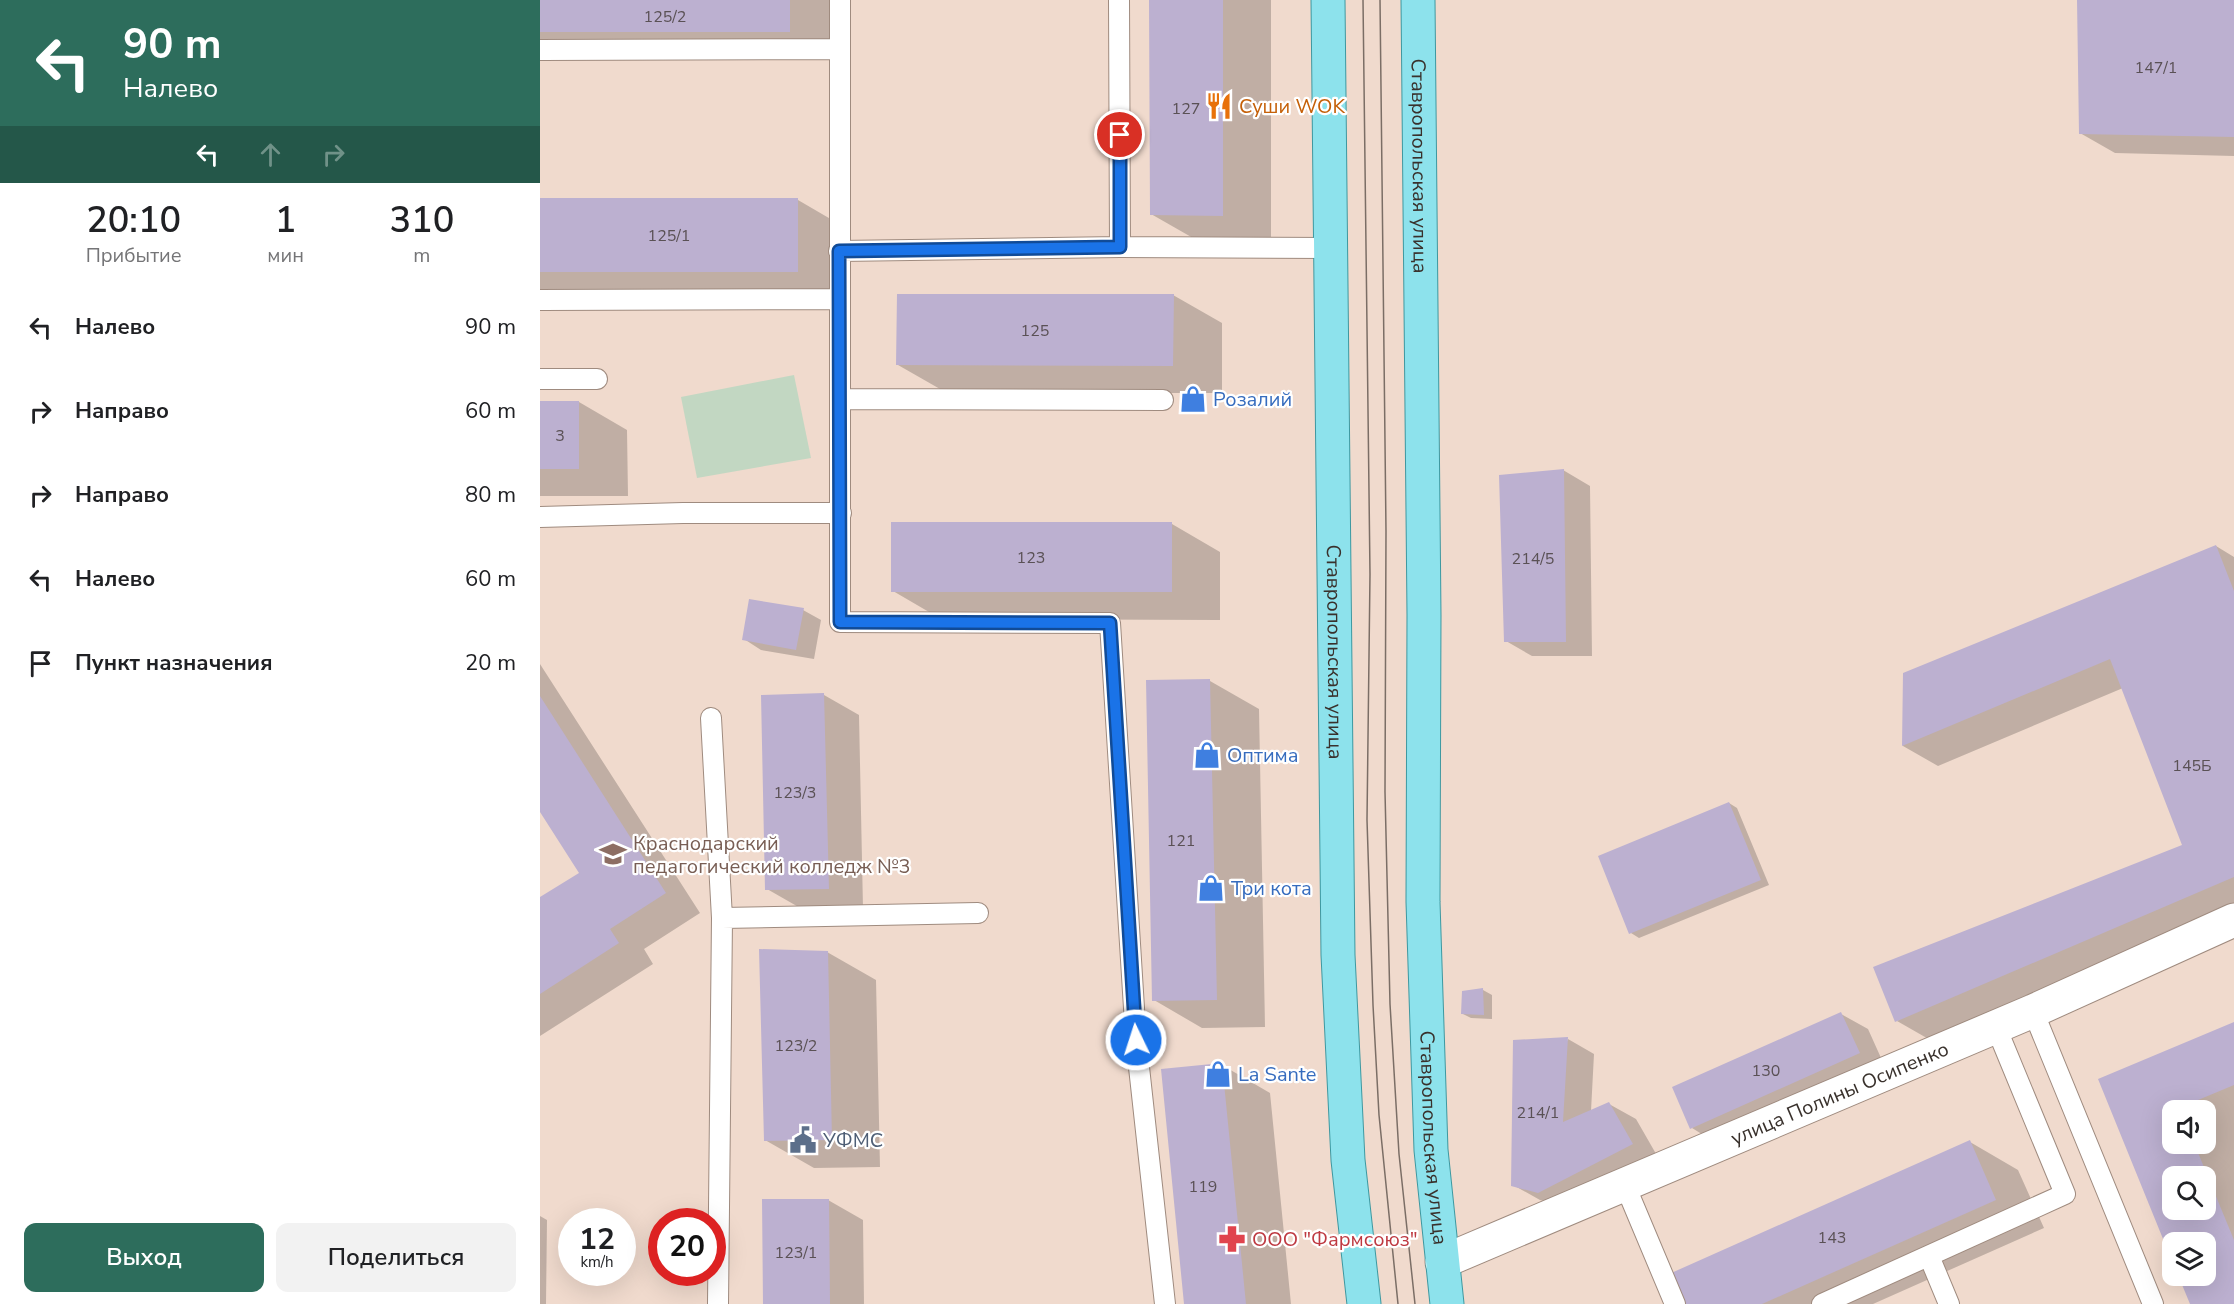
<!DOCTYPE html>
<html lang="ru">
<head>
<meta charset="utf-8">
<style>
  body { margin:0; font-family:"Nunito Sans",sans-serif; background:#f2f2f2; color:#202124; height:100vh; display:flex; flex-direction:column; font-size:22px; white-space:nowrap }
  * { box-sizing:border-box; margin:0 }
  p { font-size:20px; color:#757577 }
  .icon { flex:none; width:33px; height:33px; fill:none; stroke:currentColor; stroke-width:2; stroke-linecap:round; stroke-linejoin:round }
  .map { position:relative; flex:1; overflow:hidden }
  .drawer { display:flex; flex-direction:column; background:#fff; width:540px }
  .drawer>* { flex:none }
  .banner { background:#2d6d5c; color:#fff; overflow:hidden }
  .controls { position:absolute; left:1622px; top:1100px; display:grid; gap:12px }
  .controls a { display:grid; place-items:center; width:54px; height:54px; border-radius:12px; background:#fff; box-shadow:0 6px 24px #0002; font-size:30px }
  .speed { position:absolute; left:18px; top:1208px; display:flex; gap:12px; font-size:30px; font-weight:700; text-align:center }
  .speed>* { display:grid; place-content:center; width:78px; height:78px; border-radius:50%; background:#fff; box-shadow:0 6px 24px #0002; line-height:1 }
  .speed small { font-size:15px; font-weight:400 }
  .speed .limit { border:9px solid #d22; background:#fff; color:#111 }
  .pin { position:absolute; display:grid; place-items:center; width:51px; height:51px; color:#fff; margin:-26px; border:3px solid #fff; border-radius:50%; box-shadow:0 2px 6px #0007 }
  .me { position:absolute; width:66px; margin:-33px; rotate:356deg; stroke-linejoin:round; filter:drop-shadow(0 0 4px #0008) }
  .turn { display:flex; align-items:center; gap:21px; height:126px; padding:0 24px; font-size:27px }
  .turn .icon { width:78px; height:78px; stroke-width:2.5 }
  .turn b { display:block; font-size:42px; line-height:51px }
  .lanes { display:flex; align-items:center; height:57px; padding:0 24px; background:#0003; justify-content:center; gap:30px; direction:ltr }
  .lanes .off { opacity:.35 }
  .eta { display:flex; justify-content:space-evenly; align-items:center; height:102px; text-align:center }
  .eta b { font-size:36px; font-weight:600; line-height:42px }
  .button { display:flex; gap:12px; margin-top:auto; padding:12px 24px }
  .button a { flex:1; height:69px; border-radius:12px; background:#2d6d5c; color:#fff; font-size:24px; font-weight:600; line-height:69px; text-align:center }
  .button a+a { background:#f2f2f2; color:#202124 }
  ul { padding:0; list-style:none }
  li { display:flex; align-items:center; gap:18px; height:84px; padding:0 24px }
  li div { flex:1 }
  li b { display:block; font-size:22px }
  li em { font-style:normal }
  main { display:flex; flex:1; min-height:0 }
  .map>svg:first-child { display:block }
  .green { fill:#c2d7c2 }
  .shadow { fill:#0003; fill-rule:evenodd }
  .building { fill:#bcb0d0; fill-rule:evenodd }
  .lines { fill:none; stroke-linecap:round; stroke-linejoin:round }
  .lane-casing { stroke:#9f8b7f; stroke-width:22 }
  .street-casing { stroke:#9f8b7f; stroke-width:35 }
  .primary-casing { stroke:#3e98a0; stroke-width:35 }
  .lane { stroke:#fff; stroke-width:20 }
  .street { stroke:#fff; stroke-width:33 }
  .primary { stroke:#8de2ec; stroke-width:33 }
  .tram { stroke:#7b6e66; stroke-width:1.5 }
  .route-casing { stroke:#114b97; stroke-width:15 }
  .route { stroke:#1a73e8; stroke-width:10 }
  .labels { text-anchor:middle; stroke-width:4.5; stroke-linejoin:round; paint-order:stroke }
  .number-label { font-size:16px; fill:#5a5155 }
  .food-label { font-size:20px; fill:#c56008; stroke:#fff; text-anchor:start }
  .street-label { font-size:20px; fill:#39312c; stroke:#fff }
  .shop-label { font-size:20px; fill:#366cbe; stroke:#fff; text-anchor:start }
  .education-label { font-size:20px; fill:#785e54; stroke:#fff; text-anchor:start }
  .service-label { font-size:20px; fill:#4e5e75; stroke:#fff; text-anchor:start }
  .health-label { font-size:20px; fill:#be3a42; stroke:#fff; text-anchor:start }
</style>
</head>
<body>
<main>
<section class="drawer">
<div class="banner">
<div class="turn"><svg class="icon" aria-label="left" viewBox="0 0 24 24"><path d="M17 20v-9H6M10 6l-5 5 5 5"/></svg><div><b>90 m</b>Налево</div></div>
<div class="lanes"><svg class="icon" aria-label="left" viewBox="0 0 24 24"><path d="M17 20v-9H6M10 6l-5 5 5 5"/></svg><svg class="icon off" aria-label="ahead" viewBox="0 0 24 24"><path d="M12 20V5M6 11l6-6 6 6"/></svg><svg class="icon off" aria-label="right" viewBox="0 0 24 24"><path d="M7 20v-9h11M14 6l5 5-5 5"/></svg></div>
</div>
<div class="eta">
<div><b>20:10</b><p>Прибытие</p></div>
<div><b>1</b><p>мин</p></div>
<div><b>310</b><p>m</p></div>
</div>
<ul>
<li><svg class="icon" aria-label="left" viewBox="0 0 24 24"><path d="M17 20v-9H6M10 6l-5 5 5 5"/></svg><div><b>Налево</b></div><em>90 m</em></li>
<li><svg class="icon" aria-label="right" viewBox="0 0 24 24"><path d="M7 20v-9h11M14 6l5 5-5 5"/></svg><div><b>Направо</b></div><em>60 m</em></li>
<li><svg class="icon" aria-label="right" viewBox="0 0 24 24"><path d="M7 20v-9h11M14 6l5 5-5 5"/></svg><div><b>Направо</b></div><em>80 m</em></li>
<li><svg class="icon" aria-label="left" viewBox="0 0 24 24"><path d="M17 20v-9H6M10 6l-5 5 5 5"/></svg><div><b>Налево</b></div><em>60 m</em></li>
<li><svg class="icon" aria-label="arrive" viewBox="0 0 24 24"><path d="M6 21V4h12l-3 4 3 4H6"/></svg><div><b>Пункт назначения</b></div><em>20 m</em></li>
</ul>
<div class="button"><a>Выход</a><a>Поделиться</a></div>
</section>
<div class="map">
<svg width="1694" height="1304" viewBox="0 0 1694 1304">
  <rect width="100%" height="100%" fill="#f0dacd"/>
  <path class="green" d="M 254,375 L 271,458 L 157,478 L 141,397 Z"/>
  <path class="shadow" d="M 0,0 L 298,0 L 298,59 L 0,59 Z
    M 611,0 L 731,0 L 731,243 L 660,242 L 611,214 Z
    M 1539,0 L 1694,0 L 1694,156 L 1575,153 L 1540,133 Z
    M 0,200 L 258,200 L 306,228 L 306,299 L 0,299 Z
    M 633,295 L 682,323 L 682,393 L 407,393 L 358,365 Z
    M 0,402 L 39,402 L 87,430 L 88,496 L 0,496 Z
    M 1023,470 L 1050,486 L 1052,656 L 992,656 L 966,641 Z
    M 632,524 L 680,552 L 680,620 L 401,619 L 353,591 Z
    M 1676,546 L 1694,557 L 1694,912 L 1392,1041 L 1357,1021 L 1644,846 L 1583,688 L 1398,766 L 1363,746 L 1364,674 Z
    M 263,610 L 281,620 L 274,659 L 221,650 L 204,639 Z
    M 0,664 L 160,913 L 104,949 L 113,964 L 0,1036 L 0,899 L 41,873 L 0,809 Z
    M 670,681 L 719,709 L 725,1027 L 662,1028 L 614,1000 Z
    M 284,695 L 319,715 L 323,908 L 262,909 L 227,889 Z
    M 1189,803 L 1197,808 L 1229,885 L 1099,938 L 1091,933 Z
    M 287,952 L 336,980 L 340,1167 L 274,1168 L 225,1140 Z
    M 943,990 L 952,995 L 952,1019 L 931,1018 L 923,1014 L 924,993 Z
    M 1301,1014 L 1328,1029 L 1346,1069 L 1178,1144 L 1152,1128 Z
    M 1694,1024 L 1694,1304 L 1651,1304 L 1639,1275 L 1665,1275 L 1665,1242 L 1632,1242 L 1632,1257 L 1560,1080 ZM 1632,1110 L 1665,1110 L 1665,1143 L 1632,1143 ZM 1632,1176 L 1665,1176 L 1665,1209 L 1632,1209 Z
    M 1028,1039 L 1054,1054 L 1051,1111 L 1069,1104 L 1096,1119 L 1119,1159 L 1026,1208 L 1000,1200 L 973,1185 Z
    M 682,1065 L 730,1093 L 751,1304 L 646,1304 Z
    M 1430,1142 L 1478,1170 L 1504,1228 L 1333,1304 L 1144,1304 Z
    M 288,1200 L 323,1220 L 324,1304 L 225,1304 Z
    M 0,1216 L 7,1220 L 6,1304 L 0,1304 Z"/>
  <path class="building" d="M 0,0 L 250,0 L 250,32 L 0,32 Z
    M 609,0 L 683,0 L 683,216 L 610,215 Z
    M 1537,0 L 1694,0 L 1694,137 L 1539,134 Z
    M 0,198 L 258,198 L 258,272 L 0,272 Z
    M 357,294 L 634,294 L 633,366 L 356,365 Z
    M 0,401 L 39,401 L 39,469 L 0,469 Z
    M 1024,469 L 1026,642 L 964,642 L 959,475 Z
    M 351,522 L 632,522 L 632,592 L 351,592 Z
    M 1676,545 L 1694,591 L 1694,877 L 1355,1022 L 1333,967 L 1642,845 L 1570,659 L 1362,746 L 1363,673 Z
    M 209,599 L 264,608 L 256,650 L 202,640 Z
    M 670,679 L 677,1000 L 612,1001 L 606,680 Z
    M 284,693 L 289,889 L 225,890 L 221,695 Z
    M 0,696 L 126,893 L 70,929 L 79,943 L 0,994 L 0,897 L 39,873 L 0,812 Z
    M 1189,802 L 1221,880 L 1089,934 L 1058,856 Z
    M 219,949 L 288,951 L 292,1140 L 224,1141 Z
    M 943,988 L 944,1015 L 921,1014 L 922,991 Z
    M 1301,1012 L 1320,1053 L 1150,1129 L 1132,1087 Z
    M 1694,1022 L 1694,1085 L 1639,1108 L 1640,1110 L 1632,1110 L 1632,1143 L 1654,1143 L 1694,1240 L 1694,1304 L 1650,1304 L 1638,1275 L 1665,1275 L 1665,1242 L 1632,1242 L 1632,1261 L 1558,1079 ZM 1632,1176 L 1665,1176 L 1665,1209 L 1632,1209 Z
    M 1028,1037 L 1023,1122 L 1069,1102 L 1093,1144 L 998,1193 L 971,1186 L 973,1040 Z
    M 682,1063 L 706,1304 L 644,1304 L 621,1069 Z
    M 1430,1140 L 1456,1200 L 1222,1304 L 1142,1304 L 1129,1274 Z
    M 222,1199 L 289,1199 L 290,1304 L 223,1304 Z"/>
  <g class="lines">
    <defs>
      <path id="lane" d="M 300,0 L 300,622 L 570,623 L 596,1040 L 625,1304
        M 579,0 L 580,247
        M 0,50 L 300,49
        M 299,251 L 580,247 L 791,248
        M 0,300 L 300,299
        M 0,379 L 57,379
        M 300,399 L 623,400
        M 0,517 L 143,513 L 301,513
        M 171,718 L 182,918 L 178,1304
        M 182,918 L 438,913
        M 1493,1011 L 1613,1304
        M 1085,1185 L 1135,1304
        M 1389,1256 L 1409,1304
        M 1282,1304 L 1525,1194 L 1456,1027"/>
      <g id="street">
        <path id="s1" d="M 902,1262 L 1493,1011 L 1694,920"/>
      </g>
      <g id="primary">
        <path id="s2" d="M 788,0 L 798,955 L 808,1160 L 824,1304"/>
        <path id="s3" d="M 878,0 L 884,615 L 883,902 L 891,1150 L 907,1304"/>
      </g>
    </defs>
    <use href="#lane" class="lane-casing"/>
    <use href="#street" class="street-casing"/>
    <use href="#primary" class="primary-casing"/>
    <use href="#lane" class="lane"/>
    <use href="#street" class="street"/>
    <use href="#primary" class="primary"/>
    <path class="tram" d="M 823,0 L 830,574 L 827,820 L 833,1005 L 839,1115 L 858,1304
      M 840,0 L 846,531 L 845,792 L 850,1004 L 859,1154 L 875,1304"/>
  </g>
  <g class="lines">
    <defs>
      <path id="route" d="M 580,135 L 580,247 L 299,251 L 300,622 L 570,623 L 596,1040"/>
    </defs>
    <use href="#route" class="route-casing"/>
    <use href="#route" class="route"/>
  </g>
  <defs>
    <symbol id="restaurant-bare" viewBox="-9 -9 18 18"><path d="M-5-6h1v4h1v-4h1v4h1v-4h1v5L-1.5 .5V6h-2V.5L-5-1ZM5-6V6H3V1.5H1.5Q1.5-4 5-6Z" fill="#e8710a" stroke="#fff" stroke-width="2.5" paint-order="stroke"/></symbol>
    <symbol id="shop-bare" viewBox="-9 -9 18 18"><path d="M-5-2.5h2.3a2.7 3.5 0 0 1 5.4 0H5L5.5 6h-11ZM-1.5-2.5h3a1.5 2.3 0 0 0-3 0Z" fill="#3f7fe0" stroke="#fff" stroke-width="2.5" paint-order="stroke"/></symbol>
    <symbol id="university-bare" viewBox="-9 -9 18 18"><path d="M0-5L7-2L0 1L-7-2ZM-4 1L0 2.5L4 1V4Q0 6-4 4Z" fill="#8d6e63" stroke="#fff" stroke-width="2.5" paint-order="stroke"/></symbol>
    <symbol id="civic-bare" viewBox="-9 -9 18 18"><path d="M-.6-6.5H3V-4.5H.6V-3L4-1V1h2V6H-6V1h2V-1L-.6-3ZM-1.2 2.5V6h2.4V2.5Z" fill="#5c6f8a" stroke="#fff" stroke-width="2.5" paint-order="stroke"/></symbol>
    <symbol id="pharmacy-bare" viewBox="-9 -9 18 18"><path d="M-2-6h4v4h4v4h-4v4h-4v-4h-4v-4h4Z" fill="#e0444e" stroke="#fff" stroke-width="2.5" paint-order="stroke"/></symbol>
  </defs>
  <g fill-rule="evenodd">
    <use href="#restaurant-bare" x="660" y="87" width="38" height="38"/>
    <use href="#shop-bare" x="634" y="380" width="38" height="38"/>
    <use href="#shop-bare" x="648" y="736" width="38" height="38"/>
    <use href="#university-bare" x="54" y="835" width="38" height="38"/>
    <use href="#shop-bare" x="652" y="869" width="38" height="38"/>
    <use href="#shop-bare" x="659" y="1055" width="38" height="38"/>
    <use href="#civic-bare" x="244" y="1121" width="38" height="38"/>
    <use href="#pharmacy-bare" x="673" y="1220" width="38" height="38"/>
  </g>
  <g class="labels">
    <g class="number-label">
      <text x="125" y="22">125/2</text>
      <text x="1616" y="73">147/1</text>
      <text x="646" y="114">127</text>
      <text x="129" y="241">125/1</text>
      <text x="495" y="336">125</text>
      <text x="20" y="441">3</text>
      <text x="491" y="563">123</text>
      <text x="993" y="564">214/5</text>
      <text x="1652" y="771">145Б</text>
      <text x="255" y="798">123/3</text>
      <text x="641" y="846">121</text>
      <text x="256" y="1051">123/2</text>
      <text x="1226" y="1076">130</text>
      <text x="998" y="1118">214/1</text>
      <text x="663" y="1192">119</text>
      <text x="1292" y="1243">143</text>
      <text x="256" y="1258">123/1</text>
    </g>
    <g class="food-label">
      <text x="699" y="113">Суши WOK</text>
    </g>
    <g class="street-label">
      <text dy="7" stroke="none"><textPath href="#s3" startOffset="166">Ставропольская улица</textPath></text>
      <text dy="7" stroke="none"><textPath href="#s2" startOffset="652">Ставропольская улица</textPath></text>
      <text dy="7" stroke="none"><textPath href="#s1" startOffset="432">улица Полины Осипенко</textPath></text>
      <text dy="7" stroke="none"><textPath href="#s3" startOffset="1138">Ставропольская улица</textPath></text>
    </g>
    <g class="shop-label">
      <text x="673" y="406">Розалий</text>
      <text x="687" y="762">Оптима</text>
      <text x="691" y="895">Три кота</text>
      <text x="698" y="1081">La Sante</text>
    </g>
    <g class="education-label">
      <text x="93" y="850">Краснодарский<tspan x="93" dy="23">педагогический колледж №3</tspan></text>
    </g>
    <g class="service-label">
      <text x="283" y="1147">УФМС</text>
    </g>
    <g class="health-label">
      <text x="712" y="1246">ООО "Фармсоюз"</text>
    </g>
  </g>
</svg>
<div class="controls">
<a><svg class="icon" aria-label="sound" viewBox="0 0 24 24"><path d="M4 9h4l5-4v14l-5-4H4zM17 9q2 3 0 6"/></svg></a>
<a><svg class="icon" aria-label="search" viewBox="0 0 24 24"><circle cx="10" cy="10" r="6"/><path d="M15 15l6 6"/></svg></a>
<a><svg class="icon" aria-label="layers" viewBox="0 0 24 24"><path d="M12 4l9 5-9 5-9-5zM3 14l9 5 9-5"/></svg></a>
</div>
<div class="speed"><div>12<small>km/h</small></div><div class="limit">20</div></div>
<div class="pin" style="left:580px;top:135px;background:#d93025"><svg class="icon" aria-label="arrive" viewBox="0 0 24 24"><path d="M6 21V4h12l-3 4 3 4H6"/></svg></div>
<svg class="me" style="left:596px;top:1040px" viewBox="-20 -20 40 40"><circle r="17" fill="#1a73e8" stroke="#fff" stroke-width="3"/><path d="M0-11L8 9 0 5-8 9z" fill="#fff"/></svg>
</div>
</main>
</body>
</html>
